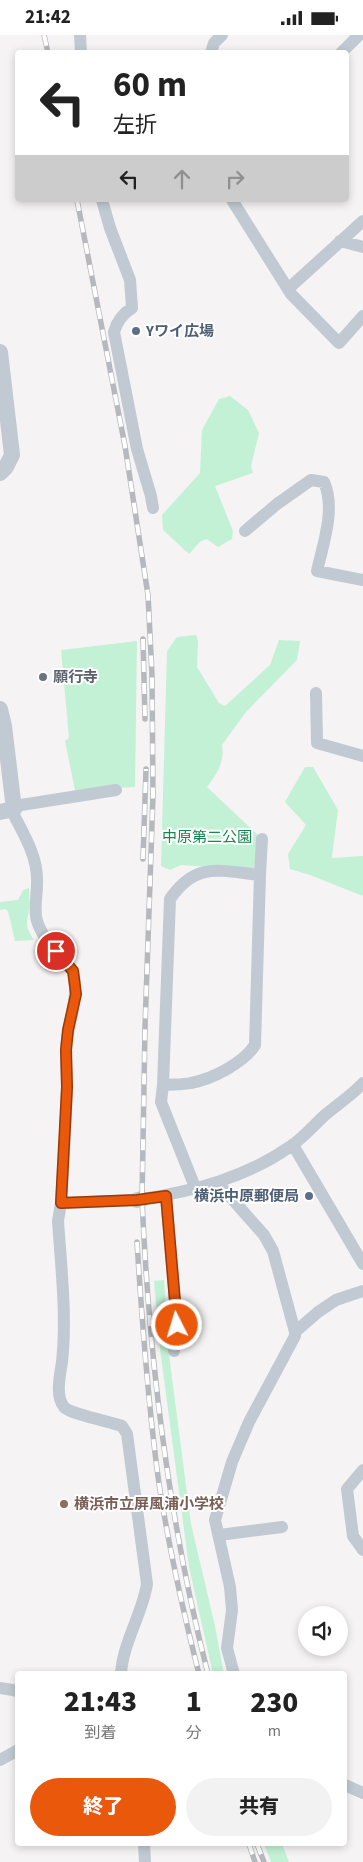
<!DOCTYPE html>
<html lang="ja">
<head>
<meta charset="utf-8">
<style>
  body { margin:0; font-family:"Source Sans 3","Noto Sans JP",sans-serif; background:#f2f2f2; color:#222; height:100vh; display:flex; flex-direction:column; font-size:19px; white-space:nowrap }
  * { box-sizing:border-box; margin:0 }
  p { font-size:16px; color:#767676 }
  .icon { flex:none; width:28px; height:28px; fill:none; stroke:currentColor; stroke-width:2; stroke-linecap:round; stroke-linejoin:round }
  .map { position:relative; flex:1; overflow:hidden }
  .sheet { position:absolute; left:15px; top:1636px; width:332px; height:175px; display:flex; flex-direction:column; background:#fff; border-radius:5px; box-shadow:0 2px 8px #0003 }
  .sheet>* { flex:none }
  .hud { position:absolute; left:15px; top:15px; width:334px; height:152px; border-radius:5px; box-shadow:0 2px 8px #0003; background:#fff; color:#222; overflow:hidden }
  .tools { position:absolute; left:298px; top:1571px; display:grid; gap:10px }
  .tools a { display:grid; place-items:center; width:50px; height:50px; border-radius:50%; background:#fff; box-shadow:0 2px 8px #0003; font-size:25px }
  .pin { position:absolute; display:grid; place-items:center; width:42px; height:42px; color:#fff; margin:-21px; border:2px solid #fff; border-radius:50%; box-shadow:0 1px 5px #0007 }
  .me { position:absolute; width:55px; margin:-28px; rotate:355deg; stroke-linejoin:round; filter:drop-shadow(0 0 4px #0008) }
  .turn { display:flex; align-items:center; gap:18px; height:105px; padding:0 15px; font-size:22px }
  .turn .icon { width:65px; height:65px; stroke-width:2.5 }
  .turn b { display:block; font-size:35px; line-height:42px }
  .lanes { display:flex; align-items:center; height:48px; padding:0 15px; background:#0003; justify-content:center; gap:25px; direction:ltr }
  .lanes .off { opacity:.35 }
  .eta { display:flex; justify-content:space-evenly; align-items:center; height:85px; text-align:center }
  .eta b { font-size:30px; font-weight:800; line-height:35px }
  .button { display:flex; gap:10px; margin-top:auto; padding:10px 15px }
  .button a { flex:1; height:58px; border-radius:30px; background:#ea580c; color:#fff; font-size:20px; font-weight:800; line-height:58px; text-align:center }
  .button a+a { background:#f2f2f2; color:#222 }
  .status { display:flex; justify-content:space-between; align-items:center; height:35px; padding:0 25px; background:#fff; direction:ltr }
  .status svg { height:14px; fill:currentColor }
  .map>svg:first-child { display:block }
  .green { fill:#c3f1d5 }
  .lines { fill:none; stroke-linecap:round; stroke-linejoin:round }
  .minor { stroke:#c1cad2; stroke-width:12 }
  .tertiary { stroke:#c1cad2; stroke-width:16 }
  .rail-casing { stroke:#b5b8bd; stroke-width:5.5 }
  .rail { stroke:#fff; stroke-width:4; stroke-dasharray:11; stroke-linecap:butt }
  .route-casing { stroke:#983908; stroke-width:12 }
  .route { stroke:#ea580c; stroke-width:9 }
  .service-dot { fill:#5c6f8a; stroke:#fff; stroke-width:2 }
  .worship-dot { fill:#6b7280; stroke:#fff; stroke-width:2 }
  .education-dot { fill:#8d6e63; stroke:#fff; stroke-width:2 }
  .labels { text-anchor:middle; stroke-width:4; stroke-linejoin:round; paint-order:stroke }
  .service-label { font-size:15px; font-weight:bold; fill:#4e5e75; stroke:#fff; text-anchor:start }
  .worship-label { font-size:15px; font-weight:bold; fill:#5b616d; stroke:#fff; text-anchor:start }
  .park-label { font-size:15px; fill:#17864f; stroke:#fff }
  .education-label { font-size:15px; font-weight:bold; fill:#785e54; stroke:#fff; text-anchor:start }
</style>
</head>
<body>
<div class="status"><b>21:42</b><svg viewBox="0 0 49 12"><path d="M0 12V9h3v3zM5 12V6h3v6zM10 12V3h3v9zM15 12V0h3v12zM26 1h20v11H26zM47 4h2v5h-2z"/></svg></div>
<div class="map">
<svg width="363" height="1827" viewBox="0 0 363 1827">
  <rect width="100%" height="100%" fill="#f5f3f3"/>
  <path class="green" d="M 230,361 L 248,375 L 259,398 L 251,431 L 253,438 L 215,451 L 233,496 L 232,504 L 218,512 L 207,504 L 201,506 L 189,519 L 163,495 L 162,480 L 200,438 L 202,395 L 219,364 Z
    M 196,600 L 198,606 L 197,632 L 219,668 L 225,671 L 270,630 L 279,605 L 300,606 L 297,625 L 246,677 L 222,710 C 225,726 217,739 207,752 L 259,801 L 254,835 L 181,830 L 170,835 L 161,831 L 167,616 L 177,602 Z
    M 137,606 L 135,752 L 75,755 L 65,706 L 69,703 L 61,615 Z
    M 305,732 L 313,732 L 338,775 L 332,823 L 363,821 L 363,861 L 310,840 L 290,834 L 288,819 L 306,790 L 285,767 Z
    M 29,853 C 29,860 30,868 29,874 C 27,890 24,890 34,905 L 15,906 L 8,876 L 5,874 L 0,875 L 0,867 L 18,865 L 23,855 Z
    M 164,1245 L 169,1320 L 191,1489 L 215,1591 L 224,1639 L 213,1639 L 189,1532 L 160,1314 L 154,1246 Z
    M 264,1809 L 282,1809 L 289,1827 L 271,1827 Z"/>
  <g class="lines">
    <path class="minor" d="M 80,0 L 81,18
      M 211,18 L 214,8 L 222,0
      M 341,18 L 359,0
      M 102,165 L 110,193 L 130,245 L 132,273 C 122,279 117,286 114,297 L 137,414 L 151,461 L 153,473
      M 232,165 L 291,259 L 339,308 L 363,281
      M 340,206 L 363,212
      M 288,254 L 363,186
      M 245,496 L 277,469 L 311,445 L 324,447 C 336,474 323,509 317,536 L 363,545
      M 316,658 L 317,708 L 363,721
      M 116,755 L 21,770 L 14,774 L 14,780 C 24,800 37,821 37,844 C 38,858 33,873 37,886 C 43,905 60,921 73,936 C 80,963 67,988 66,1015 C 66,1028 67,1041 67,1053 C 66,1091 63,1130 61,1168 L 58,1186 C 61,1232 67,1281 62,1327 C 60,1340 55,1361 64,1372 C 70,1379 111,1387 122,1391 L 127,1399 L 147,1549 C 142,1580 123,1607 121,1639
      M 260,840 L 262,804
      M 163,1050 C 172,1049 182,1050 191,1048 C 212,1044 244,1028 255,1010 L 260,840 C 220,836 196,826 170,864 L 163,1050 L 161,1067 L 195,1152
      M 293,1110 L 363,1229
      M 218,1148 L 264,1200 L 273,1216 L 295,1297
      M 166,1161 L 177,1290 L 172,1291 L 174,1316
      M 142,1164 C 195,1156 247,1142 291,1111 C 304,1102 314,1090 325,1080 C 338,1069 352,1060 363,1048
      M 61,1168 L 137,1165
      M 363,1435 L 347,1454 L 353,1501 L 363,1515
      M 219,1500 L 282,1492
      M 234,1639 L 227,1613 L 232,1575 L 230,1552 L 215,1485 L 232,1427 L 249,1387 L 295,1301 L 295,1297 L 318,1277 L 336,1265 L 363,1256
      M 0,1653 L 18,1656
      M 0,1725 L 18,1715
      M 345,1750 L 363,1758
      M 144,1809 L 145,1827"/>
    <path class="tertiary" d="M 0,317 L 12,420 L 6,432 L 0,438
      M 0,674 L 4,691 L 14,774 L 0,777
      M 137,1165 L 142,1164"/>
    <defs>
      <path id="rail" d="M 44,0 L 48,18
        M 77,165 L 125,411 L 148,560 L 152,640 L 153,760 L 145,993 L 142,1164 C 149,1324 168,1483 208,1639
        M 143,604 L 145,684
        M 143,824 L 146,734
        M 137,1207 C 142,1287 148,1369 159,1449 C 169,1513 183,1576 199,1639
        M 249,1809 L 255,1827
        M 257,1809 L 264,1827"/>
    </defs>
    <use href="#rail" class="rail-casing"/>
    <use href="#rail" class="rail"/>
  </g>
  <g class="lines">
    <defs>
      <path id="route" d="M 56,916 L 73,936 L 76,959 L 68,995 L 66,1015 L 67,1052 L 61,1168 L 137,1165 L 166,1161 L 177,1290"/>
    </defs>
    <use href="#route" class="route-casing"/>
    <use href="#route" class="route"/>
  </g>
  <g class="service-dot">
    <circle cx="136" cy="296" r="5"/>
    <circle cx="309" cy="1161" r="5"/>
  </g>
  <circle class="worship-dot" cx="43" cy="642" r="5"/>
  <circle class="education-dot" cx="64" cy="1469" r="5"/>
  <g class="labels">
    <g class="service-label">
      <text x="146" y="301">Yワイ広場</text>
      <text x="299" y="1166" text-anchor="end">横浜中原郵便局</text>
    </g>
    <g class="worship-label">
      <text x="53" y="647">願行寺</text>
    </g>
    <g class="park-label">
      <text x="207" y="807">中原第二公園</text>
    </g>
    <g class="education-label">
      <text x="74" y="1474">横浜市立屏風浦小学校</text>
    </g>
  </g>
</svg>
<div class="tools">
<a><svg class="icon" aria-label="sound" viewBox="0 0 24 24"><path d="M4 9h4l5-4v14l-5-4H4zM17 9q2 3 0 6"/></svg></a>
</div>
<div class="pin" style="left:56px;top:916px;background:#d93025"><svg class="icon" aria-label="arrive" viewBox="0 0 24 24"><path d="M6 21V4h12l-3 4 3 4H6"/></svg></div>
<svg class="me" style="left:177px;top:1290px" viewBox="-20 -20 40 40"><circle r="17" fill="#ea580c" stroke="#fff" stroke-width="3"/><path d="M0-11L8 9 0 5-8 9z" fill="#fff"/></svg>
<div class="hud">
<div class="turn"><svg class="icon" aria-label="left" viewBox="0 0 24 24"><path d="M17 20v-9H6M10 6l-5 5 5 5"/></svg><div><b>60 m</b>左折</div></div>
<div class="lanes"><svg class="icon" aria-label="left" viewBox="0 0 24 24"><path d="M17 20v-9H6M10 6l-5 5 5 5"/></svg><svg class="icon off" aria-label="ahead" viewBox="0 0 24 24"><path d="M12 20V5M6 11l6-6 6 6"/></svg><svg class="icon off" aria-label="right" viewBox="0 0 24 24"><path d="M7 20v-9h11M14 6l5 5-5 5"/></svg></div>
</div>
<section class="sheet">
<div class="eta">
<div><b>21:43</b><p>到着</p></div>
<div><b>1</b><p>分</p></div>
<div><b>230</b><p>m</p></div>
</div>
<div class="button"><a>終了</a><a>共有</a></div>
</section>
</div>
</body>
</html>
